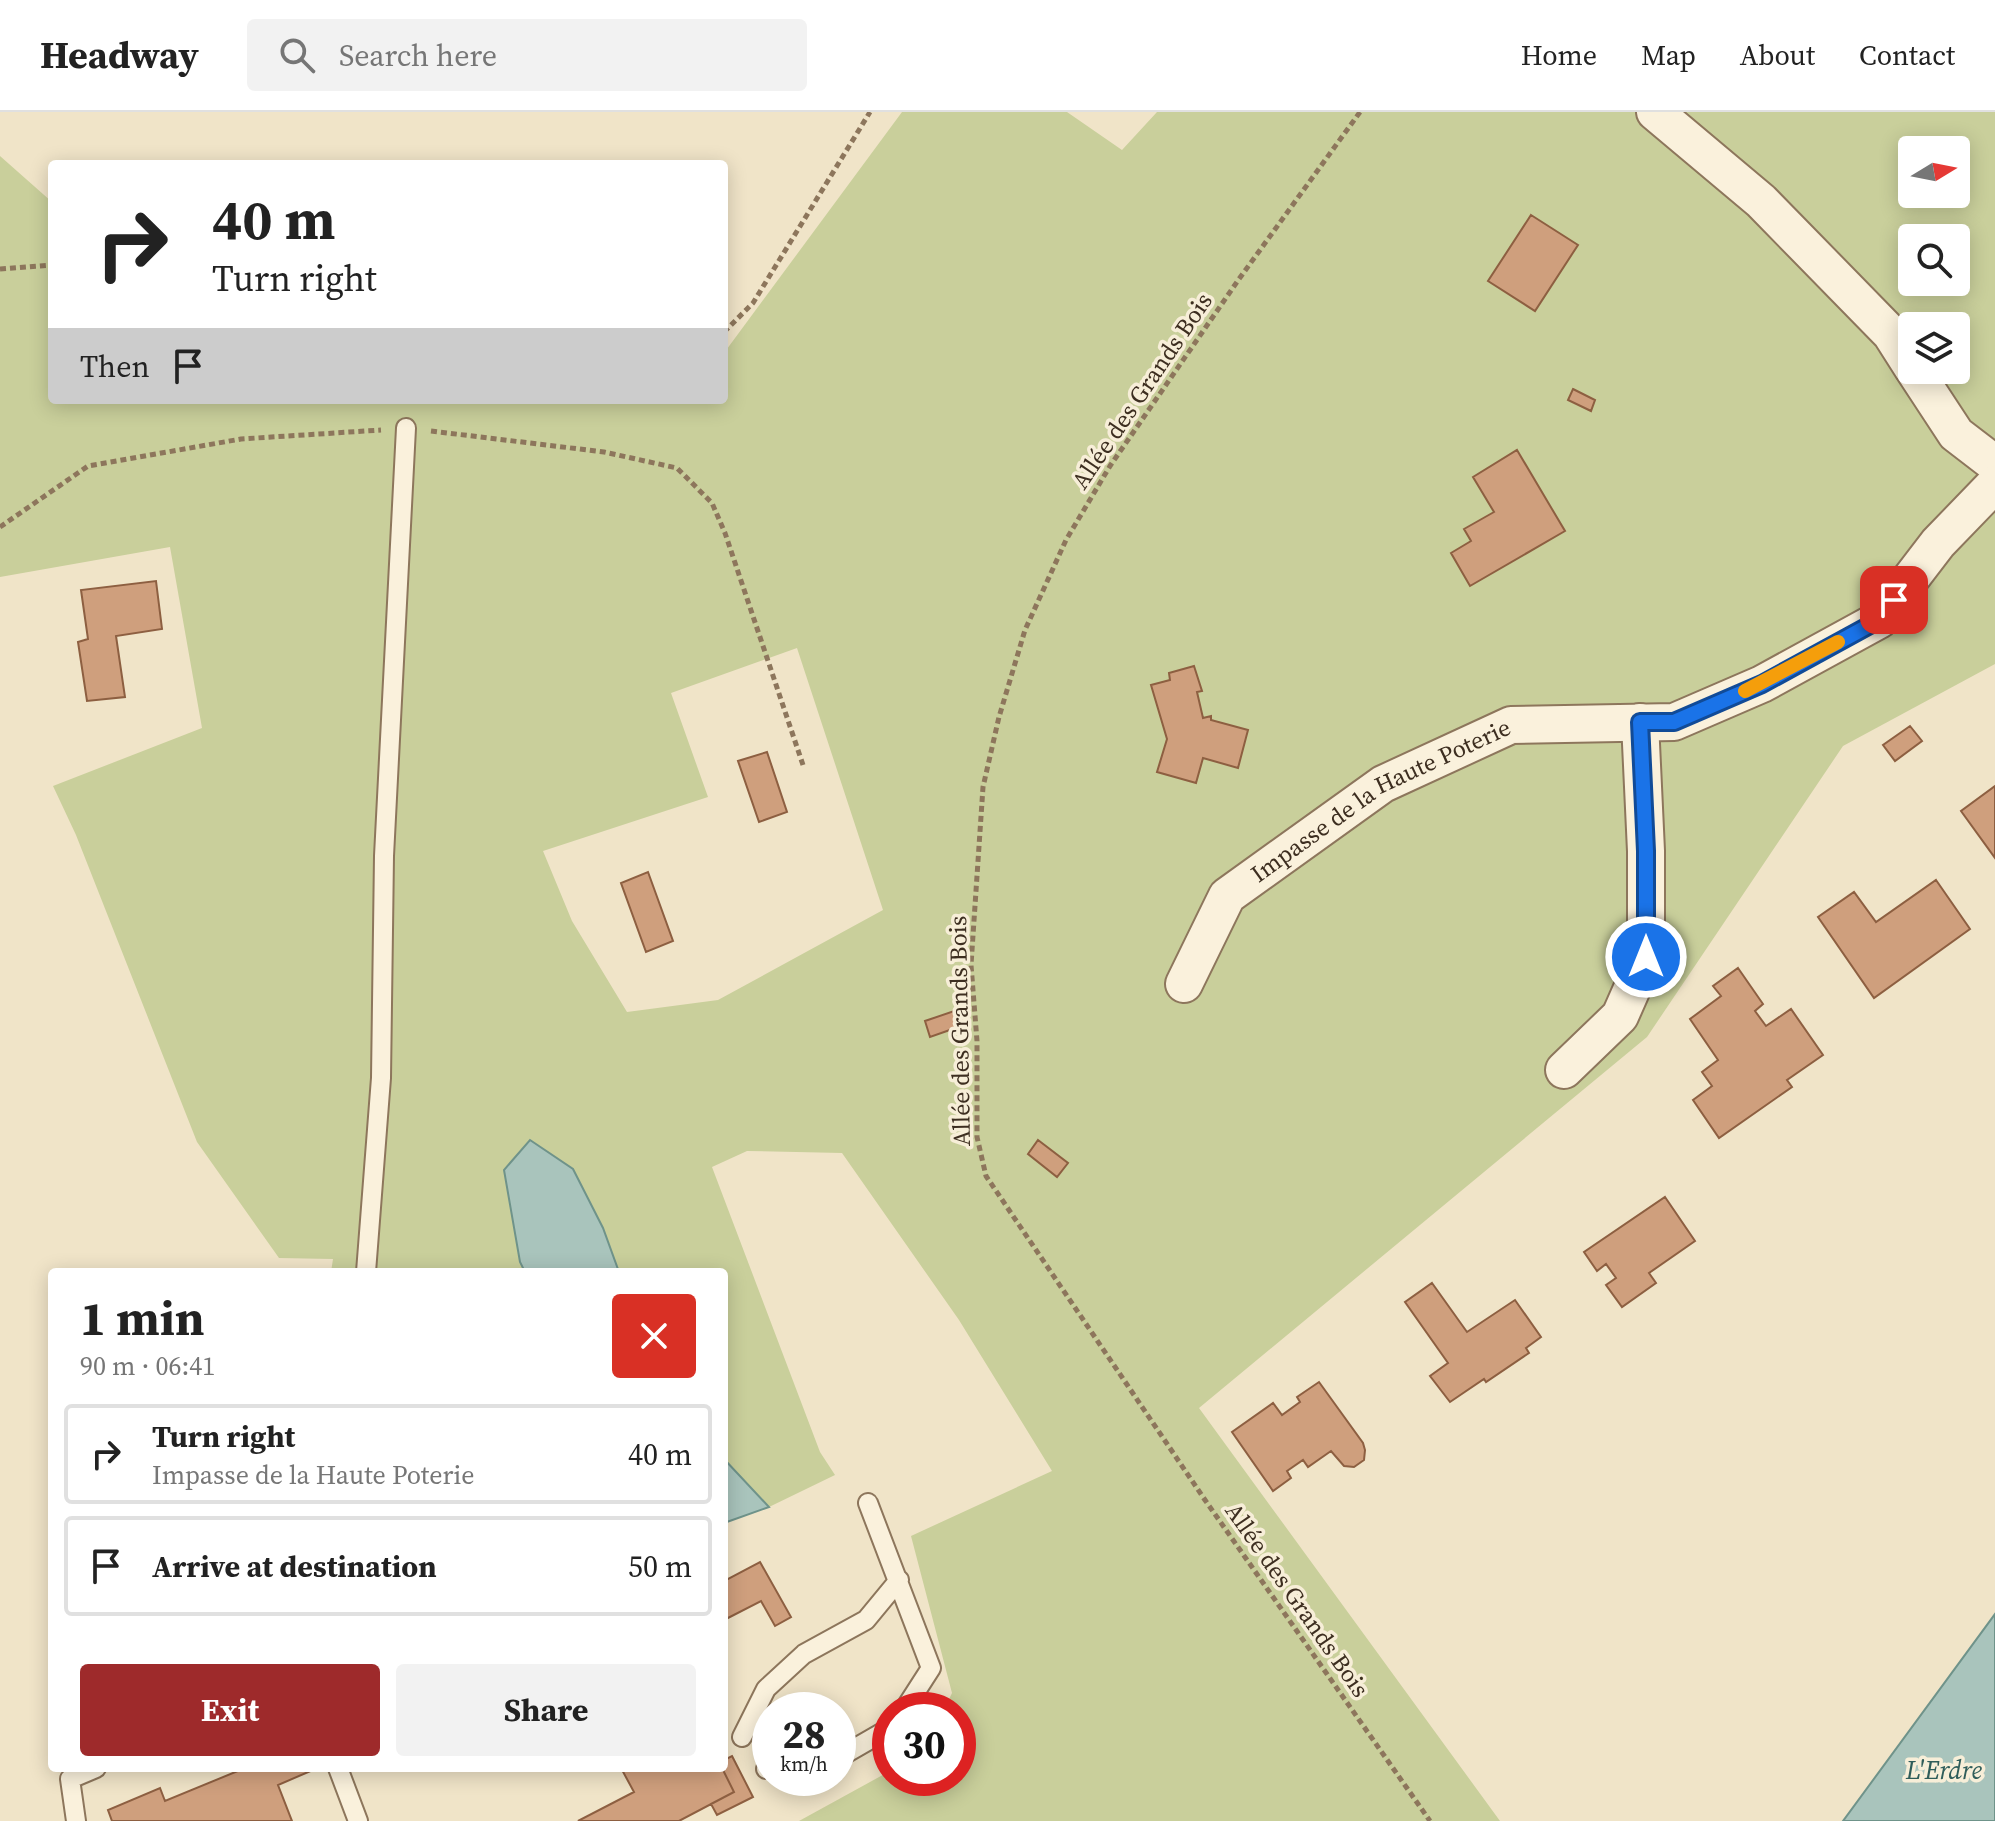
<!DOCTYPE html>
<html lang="en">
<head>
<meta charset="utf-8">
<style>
  body { margin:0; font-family:"Source Serif 4",serif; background:#f2f2f2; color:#222; height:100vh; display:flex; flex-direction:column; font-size:30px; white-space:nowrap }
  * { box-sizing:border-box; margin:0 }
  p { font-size:26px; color:#767676 }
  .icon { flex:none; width:44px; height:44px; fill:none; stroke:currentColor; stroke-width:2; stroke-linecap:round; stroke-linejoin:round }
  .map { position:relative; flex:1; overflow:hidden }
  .drawer { position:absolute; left:48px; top:1156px; width:680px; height:504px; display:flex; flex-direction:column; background:#fff; border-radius:8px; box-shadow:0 4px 20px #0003 }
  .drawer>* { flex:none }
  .guide { position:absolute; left:48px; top:48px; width:680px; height:244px; border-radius:8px; box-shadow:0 4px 20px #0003; background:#fff; color:#222; overflow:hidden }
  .needle { width:52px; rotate:80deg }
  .controls { position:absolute; left:1898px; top:24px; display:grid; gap:16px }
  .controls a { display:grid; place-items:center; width:72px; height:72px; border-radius:8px; background:#fff; box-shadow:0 4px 20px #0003; font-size:40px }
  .speed { position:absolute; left:752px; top:1580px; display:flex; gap:16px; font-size:40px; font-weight:700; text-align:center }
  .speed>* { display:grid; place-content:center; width:104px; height:104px; border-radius:50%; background:#fff; box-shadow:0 4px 20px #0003; line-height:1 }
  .speed small { font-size:20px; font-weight:400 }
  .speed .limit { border:12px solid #d22; background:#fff; color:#111 }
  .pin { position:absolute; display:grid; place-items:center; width:68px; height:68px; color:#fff; margin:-34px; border-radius:16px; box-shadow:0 4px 12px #0006 }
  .me { position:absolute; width:88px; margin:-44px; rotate:0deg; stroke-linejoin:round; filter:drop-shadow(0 0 6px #0008) }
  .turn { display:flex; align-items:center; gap:28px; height:168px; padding:0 32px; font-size:36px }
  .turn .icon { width:104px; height:104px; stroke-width:2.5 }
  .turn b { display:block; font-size:56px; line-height:68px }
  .then { display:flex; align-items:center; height:76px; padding:0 32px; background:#0003; gap:16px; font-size:30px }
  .round { display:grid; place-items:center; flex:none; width:84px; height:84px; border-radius:8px; background:#f2f2f2 }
  .overview { display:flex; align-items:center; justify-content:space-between; height:136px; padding:0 32px }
  h1 { font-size:48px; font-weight:700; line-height:60px }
  .button { display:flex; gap:16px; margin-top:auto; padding:16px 32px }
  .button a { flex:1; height:92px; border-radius:8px; background:#9e2a2b; color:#fff; font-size:32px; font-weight:700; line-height:92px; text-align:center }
  .button a+a { background:#f2f2f2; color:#222 }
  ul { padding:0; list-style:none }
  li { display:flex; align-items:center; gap:24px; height:100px; margin:0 16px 12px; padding:0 16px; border:4px solid #e0e0e0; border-radius:8px }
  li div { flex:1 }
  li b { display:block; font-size:30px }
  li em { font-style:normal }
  header { display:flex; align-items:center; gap:48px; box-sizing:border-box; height:112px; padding:0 40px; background:#fff; border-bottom:2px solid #e0e0e0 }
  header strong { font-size:38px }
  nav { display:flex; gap:44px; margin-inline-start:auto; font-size:28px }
  .search { width:560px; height:72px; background:#f2f2f2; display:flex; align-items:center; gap:20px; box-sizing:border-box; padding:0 28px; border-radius:8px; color:#767676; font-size:30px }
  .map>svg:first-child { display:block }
  .green { fill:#c9cf9b; fill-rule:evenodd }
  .water { fill:#a9c4bc; stroke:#6f938a; stroke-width:2 }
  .building { fill:#cf9f7d; stroke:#8d5f41; stroke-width:2 }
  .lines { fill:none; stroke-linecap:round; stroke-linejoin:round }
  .service-casing { stroke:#8d765c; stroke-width:22 }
  .minor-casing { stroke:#8d765c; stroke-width:40 }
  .path { stroke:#8d765c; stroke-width:5; stroke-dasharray:6 4; stroke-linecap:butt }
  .service { stroke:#faf1dc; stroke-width:18 }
  .minor { stroke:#faf1dc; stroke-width:36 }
  .route-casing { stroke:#114b97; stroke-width:20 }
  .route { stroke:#1a73e8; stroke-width:14 }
  .slow { stroke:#f59e0b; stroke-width:14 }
  .labels { text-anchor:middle; stroke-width:7; stroke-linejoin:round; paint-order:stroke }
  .street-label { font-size:24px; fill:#3d2e20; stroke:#f7eed8 }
  .water-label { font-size:26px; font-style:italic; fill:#2f5d5a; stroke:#f7eed8 }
</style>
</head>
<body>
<header>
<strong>Headway</strong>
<div class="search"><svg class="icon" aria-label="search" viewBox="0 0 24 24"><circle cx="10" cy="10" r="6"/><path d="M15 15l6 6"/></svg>Search here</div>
<nav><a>Home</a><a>Map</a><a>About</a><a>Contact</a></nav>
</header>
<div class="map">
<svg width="1995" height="1709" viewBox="0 0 1995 1709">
  <rect width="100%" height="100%" fill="#f0e4c8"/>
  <path class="green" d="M 902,0 L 1067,0 L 1122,38 L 1157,0 L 1995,0 L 1995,552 L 1843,634 L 1647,925 L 1199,1296 L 1500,1709 L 799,1709 L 890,1659 L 890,1666 L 958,1666 L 958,1598 L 944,1598 L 952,1581 L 911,1424 L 1052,1359 L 959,1208 L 842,1041 L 747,1039 L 712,1055 L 820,1340 L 835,1363 L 769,1395 L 724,1347 L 724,1160 L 619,1160 L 603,1116 L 530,1029 L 504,1058 L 520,1150 L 525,1160 L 331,1160 L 333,1147 L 279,1146 L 197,1030 L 76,723 L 53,674 L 202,616 L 170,435 L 0,465 L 0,44 L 52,90 L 52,288 L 724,288 L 724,241 ZM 1912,38 L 1956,38 L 1956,82 L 1912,82 ZM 1912,126 L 1956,126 L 1956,170 L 1912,170 ZM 1912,214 L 1956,214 L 1956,258 L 1912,258 ZM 797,536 L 883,798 L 718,888 L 627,900 L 572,809 L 543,739 L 708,685 L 671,581 Z"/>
  <path class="water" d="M 530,1028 L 573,1057 L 603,1116 L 619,1160 L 525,1160 L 520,1150 L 504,1058 Z
    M 724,1347 L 769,1395 L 724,1411 Z
    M 1995,1502 L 1995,1709 L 1843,1709 Z"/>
  <path class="building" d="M 1531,103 L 1578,133 L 1535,199 L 1488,169 Z
    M 1573,277 L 1595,288 L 1591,299 L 1568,288 Z
    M 1517,338 L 1565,419 L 1470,474 L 1451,441 L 1471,429 L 1464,417 L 1494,400 L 1473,365 Z
    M 156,469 L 162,517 L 116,524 L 125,585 L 87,589 L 78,530 L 88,527 L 81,478 Z
    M 1194,554 L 1202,579 L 1197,580 L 1203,606 L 1211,604 L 1211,608 L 1248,618 L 1238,656 L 1203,646 L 1196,671 L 1157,660 L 1167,627 L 1151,573 L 1170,568 L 1169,561 Z
    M 1910,614 L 1922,629 L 1895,649 L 1883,633 Z
    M 767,640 L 787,700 L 759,710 L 738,649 Z
    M 1995,674 L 1995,746 L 1961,699 Z
    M 648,760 L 673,829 L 646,840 L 621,771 Z
    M 1936,768 L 1970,817 L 1874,886 L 1818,805 L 1854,780 L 1876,810 Z
    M 1738,856 L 1763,892 L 1755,899 L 1766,914 L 1791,897 L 1823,943 L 1787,968 L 1792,975 L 1719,1026 L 1693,988 L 1712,974 L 1702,960 L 1718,948 L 1690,907 L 1721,884 L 1713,874 Z
    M 960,897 L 964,913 L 930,925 L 925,909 Z
    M 1038,1028 L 1068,1051 L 1057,1065 L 1028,1042 Z
    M 1665,1085 L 1695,1129 L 1649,1161 L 1656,1171 L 1622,1195 L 1606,1173 L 1616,1166 L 1606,1152 L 1597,1159 L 1584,1140 Z
    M 1432,1171 L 1467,1220 L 1515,1188 L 1541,1225 L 1526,1236 L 1529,1241 L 1486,1270 L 1484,1267 L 1450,1290 L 1430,1264 L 1448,1251 L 1405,1190 Z
    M 1319,1270 L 1363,1331 L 1365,1338 L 1364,1348 L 1354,1355 L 1344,1354 L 1331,1339 L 1308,1355 L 1303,1348 L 1287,1359 L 1291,1366 L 1273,1379 L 1232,1320 L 1273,1291 L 1282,1303 L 1300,1290 L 1297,1285 Z
    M 760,1450 L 791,1505 L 775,1514 L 761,1489 L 724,1508 L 724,1469 Z
    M 732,1644 L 753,1685 L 717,1703 L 711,1692 L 734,1680 L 722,1656 L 724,1656 L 724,1648 Z
    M 245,1656 L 312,1656 L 313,1658 L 278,1673 L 292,1709 L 112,1709 L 108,1698 L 160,1676 L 165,1689 Z
    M 621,1656 L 722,1656 L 734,1680 L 679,1709 L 578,1709 L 634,1680 Z"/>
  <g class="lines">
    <defs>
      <path id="service" d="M 366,1160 L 381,966 L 384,744 L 406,316
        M 868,1391 L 931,1556 L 904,1598
        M 742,1625 L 766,1577 L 804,1542 L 866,1508 L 899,1468
        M 838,1646 L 890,1616
        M 338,1656 L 358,1709
        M 766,1657 L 770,1657
        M 76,1709 L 70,1667 L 96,1656"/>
      <g id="minor">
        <path d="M 1655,0 L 1761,89 L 1891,222 L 1912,255"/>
        <path d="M 1914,258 L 1956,322 L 1995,352"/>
        <path id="s1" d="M 1184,872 L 1227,784 L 1383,672 L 1511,613 L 1674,610 L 1762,572 L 1879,508 L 1938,431 L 1995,372"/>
        <path d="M 1564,958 L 1620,904 L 1646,845 L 1646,739 L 1640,610"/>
      </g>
    </defs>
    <use href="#service" class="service-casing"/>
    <use href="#minor" class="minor-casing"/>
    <path class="path" d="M 1360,0 L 1239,167 L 1110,354 L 1066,428 L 1025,518 L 999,605 L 983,675 L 971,853 L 977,929 L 977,1025 L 986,1064 L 1205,1388 L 1430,1709
      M 0,157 L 52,153
      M 724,220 L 753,191 L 870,0
      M 431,319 L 604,340 L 677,356 L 712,391 L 725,421 L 803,653
      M 0,415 L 88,354 L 241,327 L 381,318"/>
    <use href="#service" class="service"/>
    <use href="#minor" class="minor"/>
  </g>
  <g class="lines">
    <defs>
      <path id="route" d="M 1646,845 L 1646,739 L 1640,610 L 1674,610 L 1762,572 L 1879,508 L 1894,488"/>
    </defs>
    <use href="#route" class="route-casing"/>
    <use href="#route" class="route"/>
    <path class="slow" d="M 1745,579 L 1838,530"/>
  </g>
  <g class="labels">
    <g class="street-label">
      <text transform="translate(1142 279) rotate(-56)" y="8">Allée des Grands Bois</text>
      <text dy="8" stroke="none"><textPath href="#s1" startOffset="280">Impasse de la Haute Poterie</textPath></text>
      <text transform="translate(960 919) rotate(-91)" y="8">Allée des Grands Bois</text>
      <text transform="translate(1297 1488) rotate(55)" y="8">Allée des Grands Bois</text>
    </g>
    <g class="water-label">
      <text x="1944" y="1667">L'Erdre</text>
    </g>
  </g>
</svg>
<div class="controls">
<a><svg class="needle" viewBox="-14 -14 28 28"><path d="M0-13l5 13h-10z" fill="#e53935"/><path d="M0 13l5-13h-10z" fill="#767676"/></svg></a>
<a><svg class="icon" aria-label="search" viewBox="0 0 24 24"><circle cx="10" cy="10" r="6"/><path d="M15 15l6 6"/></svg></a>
<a><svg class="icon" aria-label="layers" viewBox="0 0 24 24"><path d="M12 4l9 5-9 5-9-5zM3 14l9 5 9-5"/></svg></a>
</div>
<div class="speed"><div>28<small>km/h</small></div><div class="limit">30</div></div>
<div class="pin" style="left:1894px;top:488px;background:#d93025"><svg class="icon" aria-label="arrive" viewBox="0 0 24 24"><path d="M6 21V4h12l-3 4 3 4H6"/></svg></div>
<svg class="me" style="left:1646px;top:845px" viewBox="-20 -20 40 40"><circle r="17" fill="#1a73e8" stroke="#fff" stroke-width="3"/><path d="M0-11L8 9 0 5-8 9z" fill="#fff"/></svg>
<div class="guide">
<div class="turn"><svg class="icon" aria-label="right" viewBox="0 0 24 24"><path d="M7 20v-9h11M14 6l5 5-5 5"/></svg><div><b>40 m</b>Turn right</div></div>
<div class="then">Then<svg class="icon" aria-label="arrive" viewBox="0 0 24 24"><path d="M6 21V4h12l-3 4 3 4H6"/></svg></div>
</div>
<section class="drawer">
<div class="overview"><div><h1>1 min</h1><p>90 m · 06:41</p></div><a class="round" style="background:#d93025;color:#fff"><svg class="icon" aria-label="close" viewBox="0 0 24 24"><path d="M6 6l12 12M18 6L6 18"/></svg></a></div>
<ul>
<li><svg class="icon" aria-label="right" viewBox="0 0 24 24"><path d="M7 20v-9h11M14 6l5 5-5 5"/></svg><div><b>Turn right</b><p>Impasse de la Haute Poterie</p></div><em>40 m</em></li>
<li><svg class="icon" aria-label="arrive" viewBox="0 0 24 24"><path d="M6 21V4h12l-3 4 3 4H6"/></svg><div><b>Arrive at destination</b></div><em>50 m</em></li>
</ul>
<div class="button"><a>Exit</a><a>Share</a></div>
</section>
</div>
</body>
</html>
